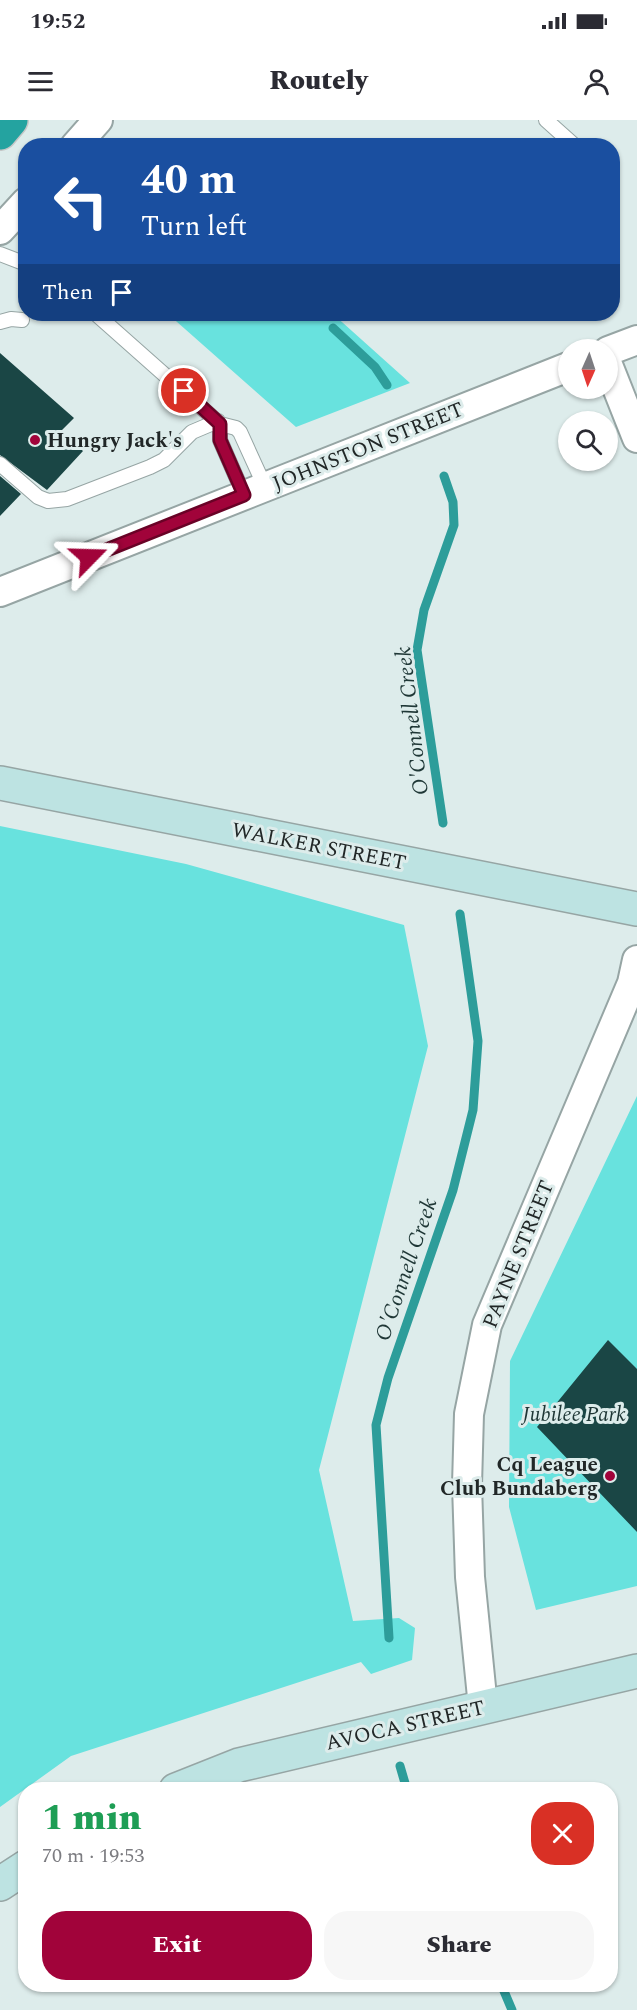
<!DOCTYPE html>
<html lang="en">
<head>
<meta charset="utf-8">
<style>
  body { margin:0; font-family:Spectral,serif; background:#f7f7f7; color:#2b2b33; height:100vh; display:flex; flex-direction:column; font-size:22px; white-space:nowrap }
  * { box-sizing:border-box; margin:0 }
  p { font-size:20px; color:#7c7c81 }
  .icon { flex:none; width:33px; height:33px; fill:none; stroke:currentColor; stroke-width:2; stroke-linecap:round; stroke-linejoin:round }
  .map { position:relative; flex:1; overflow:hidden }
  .panel { position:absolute; left:18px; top:1662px; width:600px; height:210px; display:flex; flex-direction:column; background:#fff; border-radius:24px; box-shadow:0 2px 4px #0004 }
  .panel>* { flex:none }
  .banner { position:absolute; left:18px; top:18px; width:602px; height:183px; border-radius:24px; box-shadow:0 2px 4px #0004; background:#1a4fa0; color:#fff; overflow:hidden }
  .needle { width:39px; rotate:183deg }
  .fabs { position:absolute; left:558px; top:219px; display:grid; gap:12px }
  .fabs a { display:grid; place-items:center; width:60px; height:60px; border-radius:50%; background:#fff; box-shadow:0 2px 4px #0004; font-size:30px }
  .pin { position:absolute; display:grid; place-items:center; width:51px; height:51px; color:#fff; margin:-26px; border:3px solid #fff; border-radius:50%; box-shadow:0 2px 6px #0007 }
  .me { position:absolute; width:66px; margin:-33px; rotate:68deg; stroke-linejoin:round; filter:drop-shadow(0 0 4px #0008) }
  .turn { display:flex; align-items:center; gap:21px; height:126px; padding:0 24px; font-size:27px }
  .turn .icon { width:78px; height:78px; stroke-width:2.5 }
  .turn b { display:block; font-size:42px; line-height:51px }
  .then { display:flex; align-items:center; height:57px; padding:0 24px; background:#0003; gap:12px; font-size:22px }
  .round { display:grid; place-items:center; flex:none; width:63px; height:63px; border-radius:24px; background:#f7f7f7 }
  .summary { display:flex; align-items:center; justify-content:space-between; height:102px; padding:0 24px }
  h1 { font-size:36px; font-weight:800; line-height:45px; color:#1e9e55 }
  .button { display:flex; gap:12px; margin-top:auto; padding:12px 24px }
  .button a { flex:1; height:69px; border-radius:24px; background:#a1033a; color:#fff; font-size:24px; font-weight:800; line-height:69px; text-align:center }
  .button a+a { background:#f7f7f7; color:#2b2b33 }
  .status { display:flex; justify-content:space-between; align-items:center; height:42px; padding:0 30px; background:#fff; direction:ltr }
  .status svg { height:16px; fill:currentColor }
  header { display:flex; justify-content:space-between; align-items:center; height:78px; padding:0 24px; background:#fff; font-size:27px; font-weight:800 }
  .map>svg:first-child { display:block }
  .green { fill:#68e2de }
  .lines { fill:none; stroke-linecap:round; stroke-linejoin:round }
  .stream { stroke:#2d9d9a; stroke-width:9 }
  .building { fill:#1a4645 }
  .lane-casing { stroke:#96a5a4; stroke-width:16 }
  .street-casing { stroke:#96a5a4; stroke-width:32 }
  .secondary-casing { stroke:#96a5a4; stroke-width:36 }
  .highway-casing { stroke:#c5c7c7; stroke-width:36 }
  .lane { stroke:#fff; stroke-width:14 }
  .street { stroke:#fff; stroke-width:28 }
  .secondary { stroke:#bde3e2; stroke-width:33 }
  .highway { stroke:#24a3a0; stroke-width:33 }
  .route-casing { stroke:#690226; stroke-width:15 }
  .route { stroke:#a1033a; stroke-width:10 }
  .poi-dot { fill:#a1033a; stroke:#ddeceb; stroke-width:2 }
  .labels { text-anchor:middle; stroke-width:6; stroke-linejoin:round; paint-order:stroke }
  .poi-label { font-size:21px; font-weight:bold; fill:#212727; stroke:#ddeceb; text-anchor:start }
  .street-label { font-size:21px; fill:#212727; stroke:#ddeceb }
  .park-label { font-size:21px; font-style:italic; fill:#1e3635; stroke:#ddeceb }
  .water-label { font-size:22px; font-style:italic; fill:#1f3736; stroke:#ddeceb }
</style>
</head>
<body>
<div class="status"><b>19:52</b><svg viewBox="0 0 49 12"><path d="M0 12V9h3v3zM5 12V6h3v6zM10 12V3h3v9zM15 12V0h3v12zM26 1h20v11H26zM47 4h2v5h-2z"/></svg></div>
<header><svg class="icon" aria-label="menu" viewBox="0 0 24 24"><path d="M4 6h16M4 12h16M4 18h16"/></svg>Routely<svg class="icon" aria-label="person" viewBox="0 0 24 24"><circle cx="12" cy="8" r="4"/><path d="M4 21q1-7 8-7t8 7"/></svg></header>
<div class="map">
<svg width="637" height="1890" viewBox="0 0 637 1890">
  <rect width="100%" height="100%" fill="#ddeceb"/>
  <path class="green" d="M 168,194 L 333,194 L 410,263 L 296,307 Z
    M 0,706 L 186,744 L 404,805 L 428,926 L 319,1350 L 353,1501 L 399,1498 L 415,1508 L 412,1540 L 371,1554 L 361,1542 L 71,1636 L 0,1687 Z
    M 637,976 L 637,1466 L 536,1490 L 509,1387 L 510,1241 Z"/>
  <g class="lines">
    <path class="stream" d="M 333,208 L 375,247 L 387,265
      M 443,703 L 417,530 L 424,490 L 454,405 L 453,382 L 444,356
      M 389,1518 L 376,1305 L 388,1258 L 453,1070 L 473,990 L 478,921 L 460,794
      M 400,1646 L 407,1670
      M 501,1864 L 512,1890"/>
  </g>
  <path class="building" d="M 0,233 L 74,298 L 61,311 L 83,331 L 47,370 L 0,335 Z
    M 0,356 L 21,374 L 0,396 Z
    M 608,1220 L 637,1249 L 637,1412 L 537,1307 Z"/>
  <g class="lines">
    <defs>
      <path id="lane" d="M 546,0 L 575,26
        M 0,134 L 26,144
        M 96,194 L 220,304 L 236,308 L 240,312 L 265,367
        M 0,202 L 11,199 L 22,200
        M 220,304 L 220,320 L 244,375
        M 0,344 L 38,377 L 48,381 L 67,379 L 150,347 L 164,340 L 192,312 L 218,301"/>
      <path id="street" d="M 75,26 L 98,0
        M 0,110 L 26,82
        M 608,231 L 637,220
        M 608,245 L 637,318
        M 0,472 L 568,247
        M 483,1587 L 470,1457 L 467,1365 L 469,1294 L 487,1205 L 632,863 L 637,840"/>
      <path id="secondary" d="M 0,663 L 637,789
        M 176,1670 L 239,1645 L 637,1551
        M 0,1764 L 26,1747"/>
      <path id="highway" d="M 0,13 L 11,0"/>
    </defs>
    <use href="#lane" class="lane-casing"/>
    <use href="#street" class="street-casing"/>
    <use href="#secondary" class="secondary-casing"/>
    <use href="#highway" class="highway-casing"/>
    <use href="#lane" class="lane"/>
    <use href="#street" class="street"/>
    <use href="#secondary" class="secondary"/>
    <use href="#highway" class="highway"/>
  </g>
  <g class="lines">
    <defs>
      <path id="route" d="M 89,437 L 244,375 L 220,320 L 220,304 L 184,271"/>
    </defs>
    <use href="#route" class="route-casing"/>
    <use href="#route" class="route"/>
  </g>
  <g class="poi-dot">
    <circle cx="35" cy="320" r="6"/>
    <circle cx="610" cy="1356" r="6"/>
  </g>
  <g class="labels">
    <g class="poi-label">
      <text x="47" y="327">Hungry Jack's</text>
      <text x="598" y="1351" text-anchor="end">Cq League<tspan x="598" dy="24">Club Bundaberg</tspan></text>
    </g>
    <g class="street-label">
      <text transform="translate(368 326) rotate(-22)" y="7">JOHNSTON STREET</text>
      <text transform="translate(319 726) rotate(11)" y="7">WALKER STREET</text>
      <text transform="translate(518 1134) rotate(-68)" y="7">PAYNE STREET</text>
      <text transform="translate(405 1605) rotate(-13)" y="7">AVOCA STREET</text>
    </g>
    <g class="park-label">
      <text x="574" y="1301">Jubilee Park</text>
    </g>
    <g class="water-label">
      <text transform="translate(411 601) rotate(-97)" y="8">O'Connell Creek</text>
      <text transform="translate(405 1149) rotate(-71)" y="8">O'Connell Creek</text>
    </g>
  </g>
</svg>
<div class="fabs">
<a><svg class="needle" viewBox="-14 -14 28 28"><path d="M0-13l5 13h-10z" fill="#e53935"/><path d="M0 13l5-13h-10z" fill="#7c7c81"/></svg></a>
<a><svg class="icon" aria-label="search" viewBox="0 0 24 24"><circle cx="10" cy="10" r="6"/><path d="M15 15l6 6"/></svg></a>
</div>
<div class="pin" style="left:184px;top:271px;background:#d93025"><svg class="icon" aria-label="arrive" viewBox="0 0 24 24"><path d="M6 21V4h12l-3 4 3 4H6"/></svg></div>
<svg class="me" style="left:89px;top:437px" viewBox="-20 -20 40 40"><path d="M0-17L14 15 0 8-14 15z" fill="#a1033a" stroke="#fff" stroke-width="4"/></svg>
<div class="banner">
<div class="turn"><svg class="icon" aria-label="left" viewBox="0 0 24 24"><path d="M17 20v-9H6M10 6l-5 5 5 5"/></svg><div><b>40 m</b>Turn left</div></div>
<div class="then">Then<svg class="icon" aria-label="arrive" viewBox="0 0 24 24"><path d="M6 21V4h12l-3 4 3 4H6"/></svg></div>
</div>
<section class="panel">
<div class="summary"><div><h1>1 min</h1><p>70 m · 19:53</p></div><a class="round" style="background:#d93025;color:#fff"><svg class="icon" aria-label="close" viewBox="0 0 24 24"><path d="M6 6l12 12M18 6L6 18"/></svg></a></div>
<div class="button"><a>Exit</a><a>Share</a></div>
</section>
</div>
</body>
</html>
